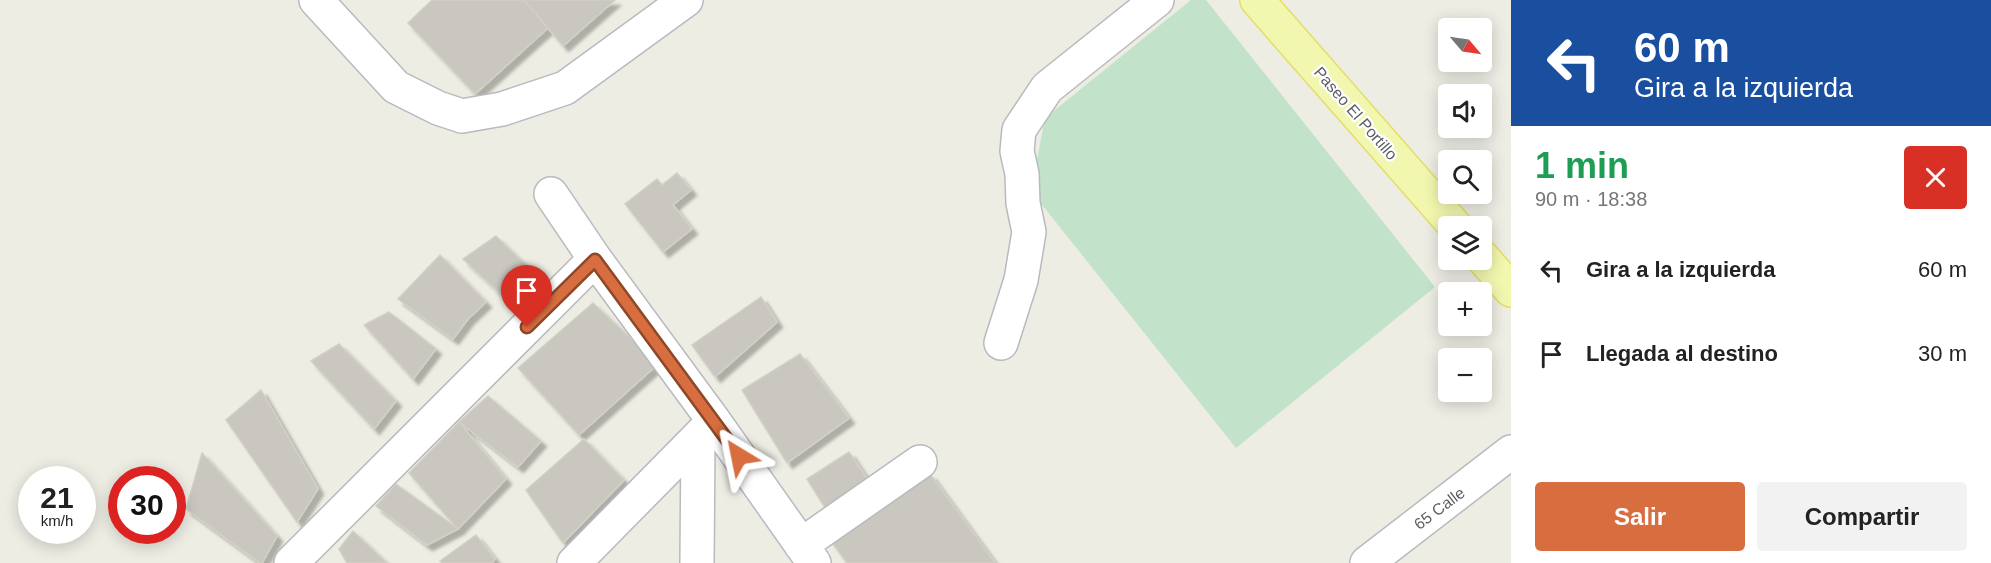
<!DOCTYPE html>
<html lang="es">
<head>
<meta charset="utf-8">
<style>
  body { margin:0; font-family:Helvetica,sans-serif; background:#f2f2f2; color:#222; height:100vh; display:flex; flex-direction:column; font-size:22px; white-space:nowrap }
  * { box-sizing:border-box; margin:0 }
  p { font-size:20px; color:#767676 }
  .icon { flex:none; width:33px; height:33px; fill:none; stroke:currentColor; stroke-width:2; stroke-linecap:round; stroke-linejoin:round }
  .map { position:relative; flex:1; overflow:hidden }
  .drawer { display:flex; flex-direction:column; background:#fff; width:480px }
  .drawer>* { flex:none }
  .hud { background:#1a4fa0; color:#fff; overflow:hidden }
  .needle { width:39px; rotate:119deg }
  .controls { position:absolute; left:1438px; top:18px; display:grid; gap:12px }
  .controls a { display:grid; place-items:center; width:54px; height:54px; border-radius:6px; background:#fff; box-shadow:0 3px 15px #0003; font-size:30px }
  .speed { position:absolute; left:18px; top:466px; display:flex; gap:12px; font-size:30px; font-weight:700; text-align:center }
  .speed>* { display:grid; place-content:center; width:78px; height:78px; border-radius:50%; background:#fff; box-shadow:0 3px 15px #0003; line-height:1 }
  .speed small { font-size:15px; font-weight:400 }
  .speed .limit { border:9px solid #d22; background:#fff; color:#111 }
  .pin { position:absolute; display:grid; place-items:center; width:51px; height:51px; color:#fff; margin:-62px -26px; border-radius:50% 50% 50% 0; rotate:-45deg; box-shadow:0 0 6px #0007 }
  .pin .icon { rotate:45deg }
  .me { position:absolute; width:66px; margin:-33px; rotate:325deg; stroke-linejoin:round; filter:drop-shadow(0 0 4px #0008) }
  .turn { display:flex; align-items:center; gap:21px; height:126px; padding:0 24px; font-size:27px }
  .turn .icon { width:78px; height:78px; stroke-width:2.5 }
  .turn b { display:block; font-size:42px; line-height:51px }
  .round { display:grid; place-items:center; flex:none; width:63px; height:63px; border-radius:6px; background:#f2f2f2 }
  .overview { display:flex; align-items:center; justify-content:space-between; height:102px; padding:0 24px }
  h1 { font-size:36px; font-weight:600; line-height:45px; color:#1e9e55 }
  .primary-button { display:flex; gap:12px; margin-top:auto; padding:12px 24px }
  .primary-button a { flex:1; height:69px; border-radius:6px; background:#d86e3f; color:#fff; font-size:24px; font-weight:600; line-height:69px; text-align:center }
  .primary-button a+a { background:#f2f2f2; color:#222 }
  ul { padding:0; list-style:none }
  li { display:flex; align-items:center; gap:18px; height:84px; padding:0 24px }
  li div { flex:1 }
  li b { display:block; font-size:22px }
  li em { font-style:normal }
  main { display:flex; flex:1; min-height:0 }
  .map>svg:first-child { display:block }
  .green { fill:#c3e2ca }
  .building { fill:#c9c7c0; stroke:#d1d0c3; stroke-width:1.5; filter:url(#shadow) }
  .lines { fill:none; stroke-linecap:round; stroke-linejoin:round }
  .minor-casing { stroke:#b9babf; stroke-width:36 }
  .major-casing { stroke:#e4dd66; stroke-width:36 }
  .minor { stroke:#fff; stroke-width:33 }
  .major { stroke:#f2f7af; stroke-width:33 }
  .route-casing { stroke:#8c4829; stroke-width:15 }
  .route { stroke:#d86e3f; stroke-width:10 }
  .labels { text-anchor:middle; stroke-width:4.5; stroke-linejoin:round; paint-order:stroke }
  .street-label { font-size:16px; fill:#5c5d63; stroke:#fff }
</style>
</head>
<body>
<main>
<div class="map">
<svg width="1511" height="563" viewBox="0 0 1511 563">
  <defs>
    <filter id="shadow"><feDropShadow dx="5.5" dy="5.5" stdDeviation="1.5" flood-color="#0004"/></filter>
  </defs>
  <rect width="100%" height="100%" fill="#edede4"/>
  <path class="green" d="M 1191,0 L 1206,0 L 1435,287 L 1236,448 L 1031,191 L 1045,118 Z"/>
  <path class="building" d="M 432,0 L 524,0 L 548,28 L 475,94 L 408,23 Z
    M 524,0 L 615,0 L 563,46 Z
    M 677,173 L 691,190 L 673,205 L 692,229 L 663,252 L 625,204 L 657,179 L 662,185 Z
    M 496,236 L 528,267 L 502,295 L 463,259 Z
    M 440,255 L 486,302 L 468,319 L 453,339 L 398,299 Z
    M 761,297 L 777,322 L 715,377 L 692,345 Z
    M 593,303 L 658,364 L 579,435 L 518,368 Z
    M 389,312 L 436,349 L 413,379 L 364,325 Z
    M 339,344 L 396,401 L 374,429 L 311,361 Z
    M 800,354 L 849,418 L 787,463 L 742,390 Z
    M 261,390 L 318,489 L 297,522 L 226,420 Z
    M 488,396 L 541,441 L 518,467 L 459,422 Z
    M 459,422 L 506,479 L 458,529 L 409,473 Z
    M 584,439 L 624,480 L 563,543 L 526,490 Z
    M 849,452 L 872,486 L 829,514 L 807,479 Z
    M 202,453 L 277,536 L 262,563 L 260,563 L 186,509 Z
    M 930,474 L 995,563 L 847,563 L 830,540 Z
    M 396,484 L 458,529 L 427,545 L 376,506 Z
    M 353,531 L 387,563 L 347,563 L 339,549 Z
    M 476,535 L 495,559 L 492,563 L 442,563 L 440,561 Z"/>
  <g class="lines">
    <defs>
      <path id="minor" d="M 316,0 L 396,87 L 438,108 L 462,116 L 502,109 L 565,88 L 686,0
        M 551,194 L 595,259 L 714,421 L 814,563
        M 1001,343 L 1021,280 L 1029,232 L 1023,203 L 1022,174 L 1017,151 L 1019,130 L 1047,88 L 1157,0
        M 801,545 L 920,462
        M 291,563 L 595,259
        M 574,563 L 714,421
        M 697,563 L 698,439
        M 1367,563 L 1511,452"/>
      <path id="major" d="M 1257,0 L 1455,226
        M 1482,257 L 1511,290"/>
    </defs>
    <use href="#minor" class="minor-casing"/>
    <use href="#major" class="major-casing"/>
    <use href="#minor" class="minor"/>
    <use href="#major" class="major"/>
  </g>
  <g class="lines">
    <defs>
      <path id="route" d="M 527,327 L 595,260 L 739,456"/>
    </defs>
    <use href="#route" class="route-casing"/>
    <use href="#route" class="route"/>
  </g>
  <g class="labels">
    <g class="street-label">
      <text transform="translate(1356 113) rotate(49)" y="6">Paseo El Portillo</text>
      <text transform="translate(1439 508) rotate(-37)" y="6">65 Calle</text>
    </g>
  </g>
</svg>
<div class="controls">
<a><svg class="needle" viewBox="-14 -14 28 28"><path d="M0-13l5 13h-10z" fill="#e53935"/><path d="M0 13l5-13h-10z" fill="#767676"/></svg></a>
<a><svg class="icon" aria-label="sound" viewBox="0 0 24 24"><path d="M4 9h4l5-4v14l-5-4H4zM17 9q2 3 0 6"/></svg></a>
<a><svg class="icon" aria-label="search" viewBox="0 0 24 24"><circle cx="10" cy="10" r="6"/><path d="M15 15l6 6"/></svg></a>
<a><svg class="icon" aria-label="layers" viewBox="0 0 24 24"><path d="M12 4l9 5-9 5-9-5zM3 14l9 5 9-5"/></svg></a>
<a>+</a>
<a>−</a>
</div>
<div class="speed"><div>21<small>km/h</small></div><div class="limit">30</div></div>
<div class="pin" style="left:527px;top:327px;background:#d93025"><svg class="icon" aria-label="arrive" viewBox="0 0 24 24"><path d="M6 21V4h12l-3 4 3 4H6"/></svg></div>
<svg class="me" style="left:739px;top:456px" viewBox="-20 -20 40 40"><path d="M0-17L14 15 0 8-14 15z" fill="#d86e3f" stroke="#fff" stroke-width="4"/></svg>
</div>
<section class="drawer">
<div class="hud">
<div class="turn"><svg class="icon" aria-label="left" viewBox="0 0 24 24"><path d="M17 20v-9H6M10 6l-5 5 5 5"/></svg><div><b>60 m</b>Gira a la izquierda</div></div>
</div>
<div class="overview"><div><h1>1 min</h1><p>90 m · 18:38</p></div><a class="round" style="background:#d93025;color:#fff"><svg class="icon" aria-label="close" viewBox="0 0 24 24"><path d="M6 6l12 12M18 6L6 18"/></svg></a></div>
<ul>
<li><svg class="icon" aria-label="left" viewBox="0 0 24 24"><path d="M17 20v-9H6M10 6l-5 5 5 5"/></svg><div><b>Gira a la izquierda</b></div><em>60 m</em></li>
<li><svg class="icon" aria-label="arrive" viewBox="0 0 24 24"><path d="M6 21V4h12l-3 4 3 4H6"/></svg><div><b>Llegada al destino</b></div><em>30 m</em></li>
</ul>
<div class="primary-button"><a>Salir</a><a>Compartir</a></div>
</section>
</main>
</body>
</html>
